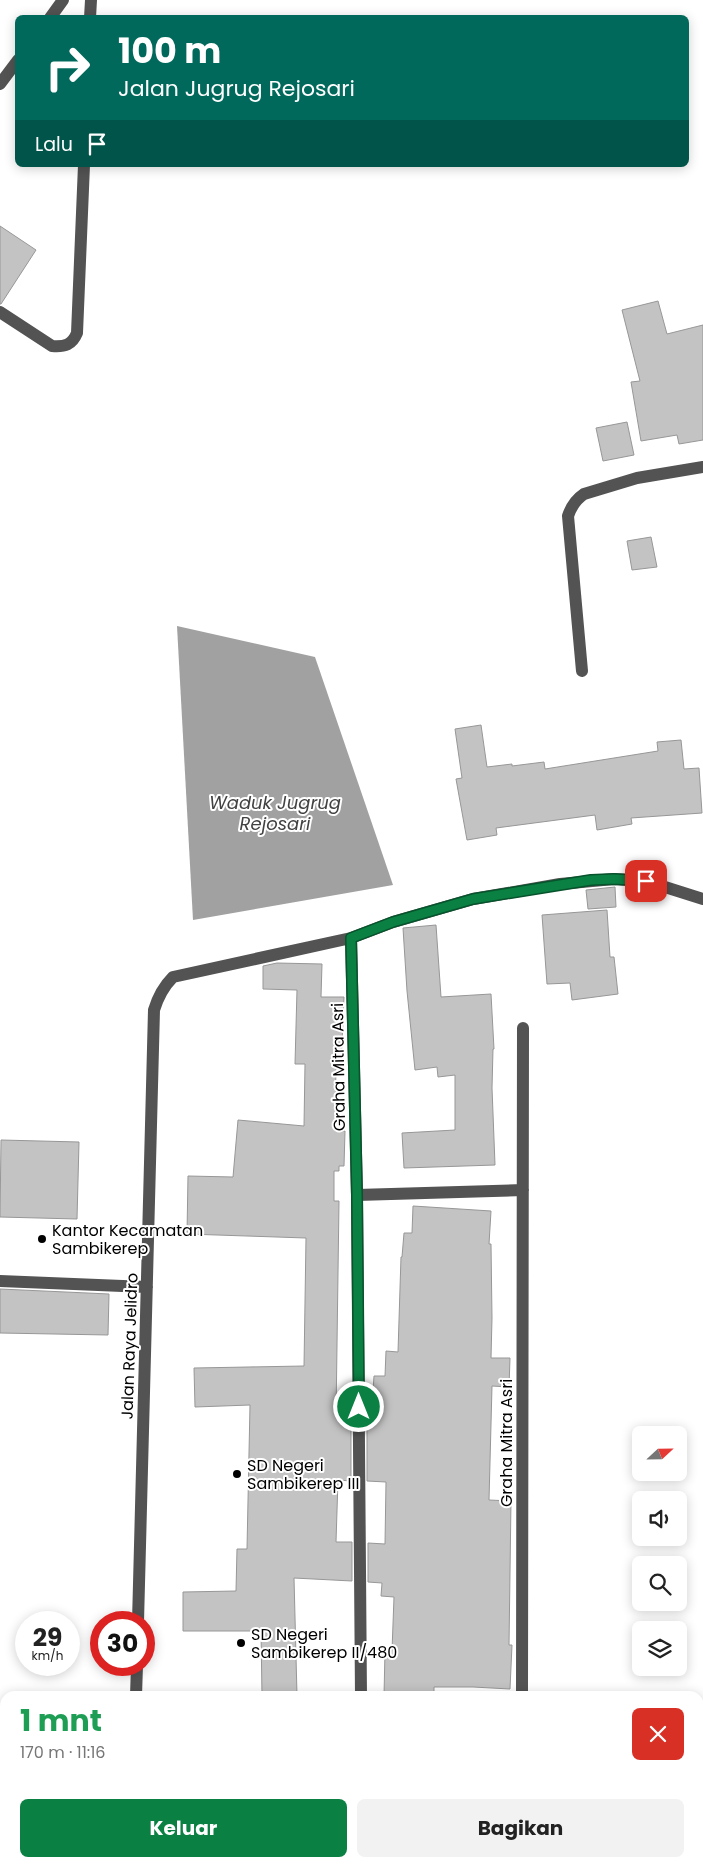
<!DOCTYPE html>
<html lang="id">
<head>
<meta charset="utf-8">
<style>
  body { margin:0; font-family:Poppins,sans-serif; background:#f2f2f2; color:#222; height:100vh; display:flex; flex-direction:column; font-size:19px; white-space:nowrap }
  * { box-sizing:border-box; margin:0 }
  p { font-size:16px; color:#767676 }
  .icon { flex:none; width:28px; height:28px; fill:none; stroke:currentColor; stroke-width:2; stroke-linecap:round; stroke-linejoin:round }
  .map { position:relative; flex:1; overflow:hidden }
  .panel { position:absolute; left:0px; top:1691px; width:704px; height:176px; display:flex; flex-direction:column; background:#fff; border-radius:15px 15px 0 0; box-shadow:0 2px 12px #0003 }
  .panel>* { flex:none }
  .banner { position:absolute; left:15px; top:15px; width:674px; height:152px; border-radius:8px; box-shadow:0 2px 12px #0003; background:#00695c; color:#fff; overflow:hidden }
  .needle { width:32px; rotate:68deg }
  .controls { position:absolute; left:632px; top:1426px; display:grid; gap:10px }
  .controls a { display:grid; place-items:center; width:55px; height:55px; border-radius:8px; background:#fff; box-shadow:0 2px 12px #0003; font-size:25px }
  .speed { position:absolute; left:15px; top:1611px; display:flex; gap:10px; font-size:25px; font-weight:700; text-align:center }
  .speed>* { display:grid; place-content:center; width:65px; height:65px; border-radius:50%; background:#fff; box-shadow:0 2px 12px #0003; line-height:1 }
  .speed small { font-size:12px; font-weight:400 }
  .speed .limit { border:8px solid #d22; background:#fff; color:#111 }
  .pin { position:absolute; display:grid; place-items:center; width:42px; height:42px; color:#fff; margin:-21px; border-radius:10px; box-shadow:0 2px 8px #0006 }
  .me { position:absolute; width:55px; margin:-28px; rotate:0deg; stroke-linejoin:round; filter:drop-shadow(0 0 4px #0008) }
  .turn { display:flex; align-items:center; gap:18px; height:105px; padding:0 20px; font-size:22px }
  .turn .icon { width:65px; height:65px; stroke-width:2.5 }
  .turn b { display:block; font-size:35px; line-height:42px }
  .then { display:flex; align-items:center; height:48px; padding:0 20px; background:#0003; gap:10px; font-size:19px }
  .round { display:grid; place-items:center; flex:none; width:52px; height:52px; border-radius:8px; background:#f2f2f2 }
  .summary { display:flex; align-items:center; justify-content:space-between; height:85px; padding:0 20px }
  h1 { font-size:30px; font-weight:700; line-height:38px; color:#1e9e55 }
  .action { display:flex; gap:10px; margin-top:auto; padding:10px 20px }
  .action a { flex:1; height:58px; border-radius:8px; background:#0b8043; color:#fff; font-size:20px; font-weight:700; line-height:58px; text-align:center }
  .action a+a { background:#f2f2f2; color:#222 }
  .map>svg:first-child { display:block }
  .water { fill:#a1a1a1 }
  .building { fill:#c3c3c3; stroke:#979797 }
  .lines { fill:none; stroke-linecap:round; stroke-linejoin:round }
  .minor { stroke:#535353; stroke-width:12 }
  .route-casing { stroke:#07532c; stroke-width:12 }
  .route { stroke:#0b8043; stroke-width:9 }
  .poi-dot { fill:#000; stroke:#fff; stroke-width:2 }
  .labels { text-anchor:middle; stroke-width:4; stroke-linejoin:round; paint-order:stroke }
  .street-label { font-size:16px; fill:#000; stroke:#fff }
  .poi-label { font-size:16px; fill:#000; stroke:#fff; text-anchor:start }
  .water-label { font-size:18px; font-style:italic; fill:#424242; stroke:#fff }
</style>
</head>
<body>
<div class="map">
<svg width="703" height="1867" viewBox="0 0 703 1867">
  <rect width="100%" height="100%" fill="#fff"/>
  <path class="water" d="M 177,626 L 315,657 L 393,885 L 193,920 Z"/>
  <path class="building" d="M 0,226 L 36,250 L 1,304 L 0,304 Z
    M 658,301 L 667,334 L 703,325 L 703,440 L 679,444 L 677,435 L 641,441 L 631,382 L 640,381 L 622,310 Z
    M 627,422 L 634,455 L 603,461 L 596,428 Z
    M 651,537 L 657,567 L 632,570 L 627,541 Z
    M 481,725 L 487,767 L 512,764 L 512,766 L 544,762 L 545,769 L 658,751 L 657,742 L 681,740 L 684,769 L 699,768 L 702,813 L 631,818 L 632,824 L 597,830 L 595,815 L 496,828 L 497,835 L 467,840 L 456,779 L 462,778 L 455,729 Z
    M 615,887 L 616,907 L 588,909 L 586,890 Z
    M 607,910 L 610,957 L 614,957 L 618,994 L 572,1000 L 570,983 L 547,984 L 542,915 Z
    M 436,925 L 441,997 L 491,994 L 494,1049 L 493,1049 L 492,1088 L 495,1165 L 404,1168 L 402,1133 L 455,1130 L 455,1075 L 438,1077 L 437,1067 L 415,1070 L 407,991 L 403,928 Z
    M 277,963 L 322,964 L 321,997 L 344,997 L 341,1066 L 336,1065 L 335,1131 L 345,1131 L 344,1166 L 339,1166 L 339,1171 L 334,1171 L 334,1201 L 339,1201 L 336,1417 L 351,1418 L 351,1481 L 338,1480 L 336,1542 L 352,1542 L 352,1581 L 294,1578 L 297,1696 L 262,1696 L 261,1631 L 183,1631 L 183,1592 L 236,1591 L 237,1549 L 247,1549 L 250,1405 L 195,1407 L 194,1368 L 304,1366 L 306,1238 L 187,1234 L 188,1176 L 233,1177 L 238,1120 L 304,1126 L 305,1064 L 295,1064 L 297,990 L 263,989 L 263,966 Z
    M 1,1140 L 79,1142 L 77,1219 L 0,1217 Z
    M 413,1206 L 491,1211 L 489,1244 L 491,1244 L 492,1318 L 491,1358 L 510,1358 L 509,1387 L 492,1386 L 489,1500 L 511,1501 L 509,1645 L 512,1645 L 510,1689 L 473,1687 L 434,1687 L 434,1696 L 384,1696 L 385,1651 L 392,1651 L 394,1597 L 381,1596 L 382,1583 L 368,1582 L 368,1543 L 385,1544 L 386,1482 L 367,1481 L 367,1419 L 371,1419 L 374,1376 L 385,1376 L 386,1351 L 398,1352 L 401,1257 L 402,1257 L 404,1233 L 412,1233 Z
    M 0,1289 L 109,1294 L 108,1335 L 0,1333 Z"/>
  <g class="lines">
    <path class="minor" d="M 50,18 L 63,0
      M 90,18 L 91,0
      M 0,84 L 18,60
      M 0,312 L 52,346 C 65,347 72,345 77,333 L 84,165
      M 582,671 L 568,516 C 571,507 575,500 584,494 L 637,478 L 703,467
      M 351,938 L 357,1195 L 361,1696
      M 357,1195 L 523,1190
      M 0,1281 L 147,1287
      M 138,1622 L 154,1010 C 158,997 163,987 173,977 L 351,938 L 393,922 L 473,899 L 560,884 L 614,879 L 646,881 L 703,899
      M 136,1696 L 137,1665
      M 522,1696 L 523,1028
      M 362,1862 L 362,1867
      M 131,1867 L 131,1862"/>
  </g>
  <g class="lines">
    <defs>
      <path id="route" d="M 359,1407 L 357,1195 L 351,938 L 393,922 L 473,899 L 591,880 L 614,879 L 646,881"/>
    </defs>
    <use href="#route" class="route-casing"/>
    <use href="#route" class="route"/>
  </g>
  <g class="poi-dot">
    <circle cx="42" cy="1239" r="5"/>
    <circle cx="237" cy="1474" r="5"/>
    <circle cx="241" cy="1643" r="5"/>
  </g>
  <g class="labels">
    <g class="street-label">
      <text transform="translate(338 1067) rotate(-91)" y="6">Graha Mitra Asri</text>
      <text transform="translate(129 1346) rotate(-88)" y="6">Jalan Raya Jelidro</text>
      <text transform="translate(506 1443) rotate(-90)" y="6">Graha Mitra Asri</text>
    </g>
    <g class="poi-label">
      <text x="52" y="1236">Kantor Kecamatan<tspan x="52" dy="18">Sambikerep</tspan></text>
      <text x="247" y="1471">SD Negeri<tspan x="247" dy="18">Sambikerep III</tspan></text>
      <text x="251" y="1640">SD Negeri<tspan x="251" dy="18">Sambikerep II/480</tspan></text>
    </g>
    <g class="water-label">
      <text x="275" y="809">Waduk Jugrug<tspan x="275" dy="21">Rejosari</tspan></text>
    </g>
  </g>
</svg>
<div class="controls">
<a><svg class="needle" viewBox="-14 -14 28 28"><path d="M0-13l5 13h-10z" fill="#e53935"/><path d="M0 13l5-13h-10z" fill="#767676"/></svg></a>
<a><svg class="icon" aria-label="sound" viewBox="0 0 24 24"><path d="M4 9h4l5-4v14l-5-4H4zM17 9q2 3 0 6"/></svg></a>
<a><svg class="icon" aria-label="search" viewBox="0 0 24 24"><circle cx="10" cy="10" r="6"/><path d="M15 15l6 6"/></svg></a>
<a><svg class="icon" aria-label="layers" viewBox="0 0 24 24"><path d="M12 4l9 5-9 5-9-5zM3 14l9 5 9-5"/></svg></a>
</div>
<div class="speed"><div>29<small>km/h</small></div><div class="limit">30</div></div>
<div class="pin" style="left:646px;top:881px;background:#d93025"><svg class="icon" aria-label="arrive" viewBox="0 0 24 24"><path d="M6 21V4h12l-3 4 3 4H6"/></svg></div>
<svg class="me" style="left:359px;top:1407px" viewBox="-20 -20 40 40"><circle r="17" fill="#0b8043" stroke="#fff" stroke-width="3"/><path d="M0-11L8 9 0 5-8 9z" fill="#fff"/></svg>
<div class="banner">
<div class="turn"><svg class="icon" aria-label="right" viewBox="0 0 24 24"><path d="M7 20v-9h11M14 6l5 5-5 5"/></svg><div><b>100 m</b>Jalan Jugrug Rejosari</div></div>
<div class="then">Lalu<svg class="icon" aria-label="arrive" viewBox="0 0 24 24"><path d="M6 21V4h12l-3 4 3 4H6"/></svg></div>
</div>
<section class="panel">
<div class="summary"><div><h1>1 mnt</h1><p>170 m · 11:16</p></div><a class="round" style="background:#d93025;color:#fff"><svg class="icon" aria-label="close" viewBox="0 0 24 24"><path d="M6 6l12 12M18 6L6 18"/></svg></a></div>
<div class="action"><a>Keluar</a><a>Bagikan</a></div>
</section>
</div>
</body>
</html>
